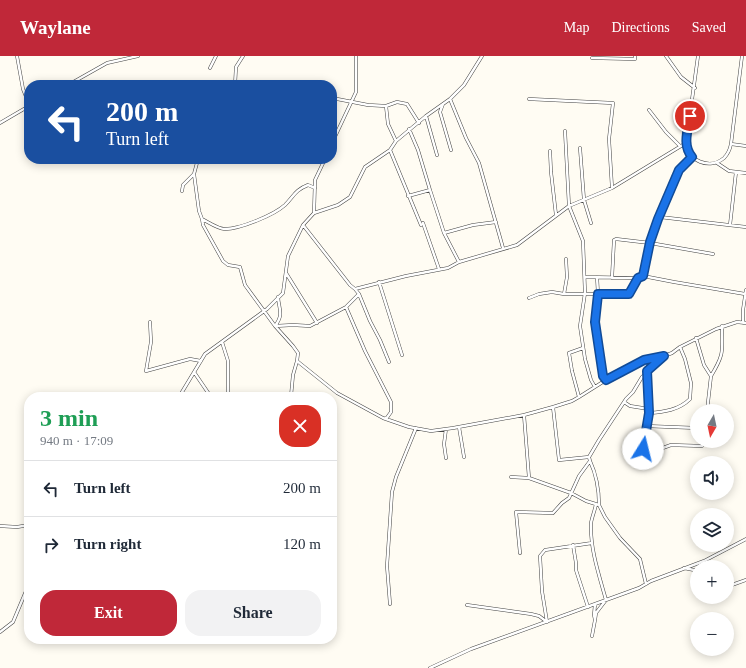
<!DOCTYPE html>
<html lang="en">
<head>
<meta charset="utf-8">
<style>
  body { margin:0; font-family:"Times New Roman",serif; background:#f2f2f3; color:#1f2937; height:100vh; display:flex; flex-direction:column; font-size:15px; white-space:nowrap }
  * { box-sizing:border-box; margin:0 }
  p { font-size:13px; color:#747a83 }
  .icon { flex:none; width:22px; height:22px; fill:none; stroke:currentColor; stroke-width:2; stroke-linecap:round; stroke-linejoin:round }
  .map { position:relative; flex:1; overflow:hidden }
  .details { position:absolute; left:24px; top:336px; width:313px; height:252px; display:flex; flex-direction:column; background:#fff; border-radius:16px; box-shadow:0 2px 10px #0003 }
  .details>* { flex:none }
  .guide { position:absolute; left:24px; top:24px; width:313px; height:84px; border-radius:16px; box-shadow:0 2px 10px #0003; background:#1a4fa0; color:#fff; overflow:hidden }
  .needle { width:26px; rotate:189deg }
  .controls { position:absolute; left:690px; top:348px; display:grid; gap:8px }
  .controls a { display:grid; place-items:center; width:44px; height:44px; border-radius:50%; background:#fff; box-shadow:0 2px 10px #0003; font-size:20px }
  .pin { position:absolute; display:grid; place-items:center; width:34px; height:34px; color:#fff; margin:-17px; border:2px solid #fff; border-radius:50%; box-shadow:0 1px 4px #0007 }
  .me { position:absolute; width:44px; margin:-22px; rotate:9deg; stroke-linejoin:round; filter:drop-shadow(0 0 3px #0008) }
  .turn { display:flex; align-items:center; gap:14px; height:84px; padding:0 16px; font-size:18px }
  .turn .icon { width:52px; height:52px; stroke-width:2.5 }
  .turn b { display:block; font-size:28px; line-height:34px }
  .round { display:grid; place-items:center; flex:none; width:42px; height:42px; border-radius:16px; background:#f2f2f3 }
  .summary { display:flex; align-items:center; justify-content:space-between; height:68px; padding:0 16px }
  h1 { font-size:24px; font-weight:700; line-height:30px; color:#1e9e55 }
  .primary-button { display:flex; gap:8px; margin-top:auto; padding:8px 16px }
  .primary-button a { flex:1; height:46px; border-radius:16px; background:#c02839; color:#fff; font-size:16px; font-weight:700; line-height:46px; text-align:center }
  .primary-button a+a { background:#f2f2f3; color:#1f2937 }
  ul { padding:0; list-style:none }
  li { display:flex; align-items:center; gap:12px; height:56px; padding:0 16px; border-top:1px solid #e0e1e3 }
  li div { flex:1 }
  li b { display:block; font-size:15px }
  li em { font-style:normal }
  header { display:flex; align-items:center; gap:24px; box-sizing:border-box; height:56px; padding:0 20px; background:#c02839; color:#fff }
  header strong { font-size:19px }
  nav { display:flex; gap:22px; margin-inline-start:auto; font-size:14px }
  .map>svg:first-child { display:block }
  .lines { fill:none; stroke-linecap:round; stroke-linejoin:round }
  .street-casing { stroke:#434343; stroke-width:3.5 }
  .street { stroke:#fff; stroke-width:2.5 }
  .route-casing { stroke:#114b97; stroke-width:10 }
  .route { stroke:#1a73e8; stroke-width:7 }
</style>
</head>
<body>
<header>
<strong>Waylane</strong>
<nav><a>Map</a><a>Directions</a><a>Saved</a></nav>
</header>
<div class="map">
<svg width="746" height="612" viewBox="0 0 746 612">
  <rect width="100%" height="100%" fill="#fffcf3"/>
  <g class="lines">
    <defs>
      <path id="street" d="M 17,0 L 23,33 L 29,48
        M 666,0 L 681,21 L 695,32
        M 698,0 L 686,87 C 687,105 710,114 724,102 C 728,98 730,93 731,88 L 742,0
        M 592,2 L 635,3 L 635,0
        M 210,12 L 216,0
        M 68,29 L 107,7 L 138,0
        M 235,29 L 236,11 L 243,0
        M 332,42 L 368,49 L 386,50 L 397,46 L 407,48 L 419,67
        M 450,43 L 466,82 L 479,107 L 503,192
        M 529,43 L 613,47 L 609,83 L 612,132
        M 443,48 L 440,56 L 451,94
        M 386,50 L 388,68 L 396,85
        M 649,54 L 666,76 L 680,90
        M 426,60 L 437,99
        M 0,67 L 29,50
        M 565,75 L 569,150 L 583,185 L 585,237 L 580,270 L 585,303 L 591,324 L 595,331
        M 332,87 L 356,36 L 356,0
        M 731,88 L 746,90
        M 580,92 L 584,144 L 591,167
        M 390,94 L 421,169
        M 550,95 L 551,116 L 556,159
        M 717,107 L 729,115 L 746,117
        M 194,118 L 199,155 L 202,163 C 208,166 218,173 225,173 C 240,173 274,159 285,149 C 294,140 295,134 308,129 L 315,132
        M 430,134 L 444,177 L 459,206
        M 182,135 L 183,129 L 194,118 L 198,103
        M 408,140 L 430,134 L 418,94 L 409,73
        M 314,157 L 338,149 L 350,141 L 365,111 L 390,94 L 396,85 L 426,60 L 450,43 L 464,29 L 482,0
        M 660,161 L 746,171
        M 202,163 L 203,169 L 223,205 L 228,209 L 240,211 L 245,229 L 275,270 L 293,290 L 298,297 L 297,305 L 293,319 L 291,340 L 290,341
        M 423,167 L 439,213
        M 303,169 L 350,229 L 355,233 L 406,220 L 448,212 L 459,206 L 517,189 L 569,150 L 612,132 L 686,87
        M 730,169 L 736,116
        M 444,177 L 473,169 L 496,166
        M 286,217 L 317,267
        M 643,220 L 650,187 L 658,163 L 679,114 L 692,101
        M 585,221 L 638,222 L 643,220 L 674,226 L 745,238
        M 597,221 L 598,238 L 595,266 L 603,320 L 606,324
        M 612,222 L 614,184 L 616,183 L 650,187 L 713,198
        M 379,226 L 402,299
        M 355,233 L 359,238 L 370,265 L 380,284 L 389,306
        M 564,238 L 567,221 L 566,203
        M 278,241 C 279,254 284,258 275,270 L 293,269 L 310,270 L 346,251 L 359,238
        M 529,242 L 539,238 L 552,236 L 564,238 L 629,238 L 638,222
        M 346,251 L 365,295 L 391,346 L 391,356 L 386,363
        M 150,266 L 151,286 L 146,315 L 190,303 L 201,305
        M 743,267 L 743,254 L 746,234
        M 696,282 L 704,309 L 711,320 L 707,355
        M 222,286 L 228,305 L 228,341
        M 297,305 L 337,337 L 383,362 L 409,371 L 431,375 L 453,372 L 524,359 L 553,351 L 572,345 L 579,341 L 606,324 L 644,304 L 664,300
        M 647,315 L 649,357
        M 194,316 L 211,341
        M 711,320 C 725,297 722,295 722,270
        M 179,341 L 205,298 L 267,253 L 283,237 L 288,200 L 303,169 L 314,157 L 315,124 L 325,103
        M 579,341 L 572,315 L 569,297 L 583,292
        M 624,346 L 630,350 L 649,353
        M 553,351 L 559,404 L 589,401
        M 524,359 L 529,422
        M 646,370 L 649,357 C 664,356 679,354 690,343 L 691,327 L 685,303 L 680,291
        M 459,371 L 464,401
        M 697,372 L 646,370 L 643,393 L 660,393 L 671,389 L 702,390 L 703,385
        M 446,373 L 444,388 L 446,402
        M 590,405 C 597,420 599,433 599,449
        M 511,421 L 529,422 L 571,437 L 586,445 L 599,449 L 605,461 L 620,482 L 640,503 L 646,528
        M 0,470 L 17,471 L 29,469
        M 573,489 L 576,507 L 576,514 L 588,551
        M 520,497 L 516,456 L 553,457 L 562,447 L 569,442 L 579,420 L 590,405 L 589,401 L 599,384 L 626,343 L 633,336 L 642,321 L 664,300 L 672,297 L 680,291 L 716,273 L 737,266 L 746,267
        M 684,512 L 694,514 L 697,519
        M 727,529 L 729,530 L 746,524
        M 390,548 L 387,510 L 392,436 L 396,421 L 416,372
        M 467,549 L 531,558 L 539,560 L 547,566 L 542,535 L 540,500 L 545,494 L 592,487
        M 595,564 L 596,557 L 606,544 C 599,519 590,493 591,467 C 592,461 595,454 596,448
        M 0,576 L 13,566 L 29,528
        M 592,580 L 595,564 L 594,559 L 595,548
        M 430,612 L 471,593 L 639,532 L 651,525 L 704,505 L 746,483"/>
    </defs>
    <use href="#street" class="street-casing"/>
    <use href="#street" class="street"/>
  </g>
  <g class="lines">
    <defs>
      <path id="route" d="M 643,393 L 649,357 L 647,315 L 664,300 L 644,304 L 606,324 L 603,320 L 595,266 L 598,238 L 629,238 L 638,222 L 643,220 L 650,186 L 658,163 L 679,114 L 692,101 C 682,89 688,74 690,60"/>
    </defs>
    <use href="#route" class="route-casing"/>
    <use href="#route" class="route"/>
  </g>
</svg>
<div class="controls">
<a><svg class="needle" viewBox="-14 -14 28 28"><path d="M0-13l5 13h-10z" fill="#e53935"/><path d="M0 13l5-13h-10z" fill="#747a83"/></svg></a>
<a><svg class="icon" aria-label="sound" viewBox="0 0 24 24"><path d="M4 9h4l5-4v14l-5-4H4zM17 9q2 3 0 6"/></svg></a>
<a><svg class="icon" aria-label="layers" viewBox="0 0 24 24"><path d="M12 4l9 5-9 5-9-5zM3 14l9 5 9-5"/></svg></a>
<a>+</a>
<a>−</a>
</div>
<div class="pin" style="left:690px;top:60px;background:#d93025"><svg class="icon" aria-label="arrive" viewBox="0 0 24 24"><path d="M6 21V4h12l-3 4 3 4H6"/></svg></div>
<svg class="me" style="left:643px;top:393px" viewBox="-20 -20 40 40"><circle r="19" fill="#fff"/><path d="M0-13L10 11 0 6-10 11z" fill="#1a73e8"/></svg>
<div class="guide">
<div class="turn"><svg class="icon" aria-label="left" viewBox="0 0 24 24"><path d="M17 20v-9H6M10 6l-5 5 5 5"/></svg><div><b>200 m</b>Turn left</div></div>
</div>
<section class="details">
<div class="summary"><div><h1>3 min</h1><p>940 m · 17:09</p></div><a class="round" style="background:#d93025;color:#fff"><svg class="icon" aria-label="close" viewBox="0 0 24 24"><path d="M6 6l12 12M18 6L6 18"/></svg></a></div>
<ul>
<li><svg class="icon" aria-label="left" viewBox="0 0 24 24"><path d="M17 20v-9H6M10 6l-5 5 5 5"/></svg><div><b>Turn left</b></div><em>200 m</em></li>
<li><svg class="icon" aria-label="right" viewBox="0 0 24 24"><path d="M7 20v-9h11M14 6l5 5-5 5"/></svg><div><b>Turn right</b></div><em>120 m</em></li>
</ul>
<div class="primary-button"><a>Exit</a><a>Share</a></div>
</section>
</div>
</body>
</html>
